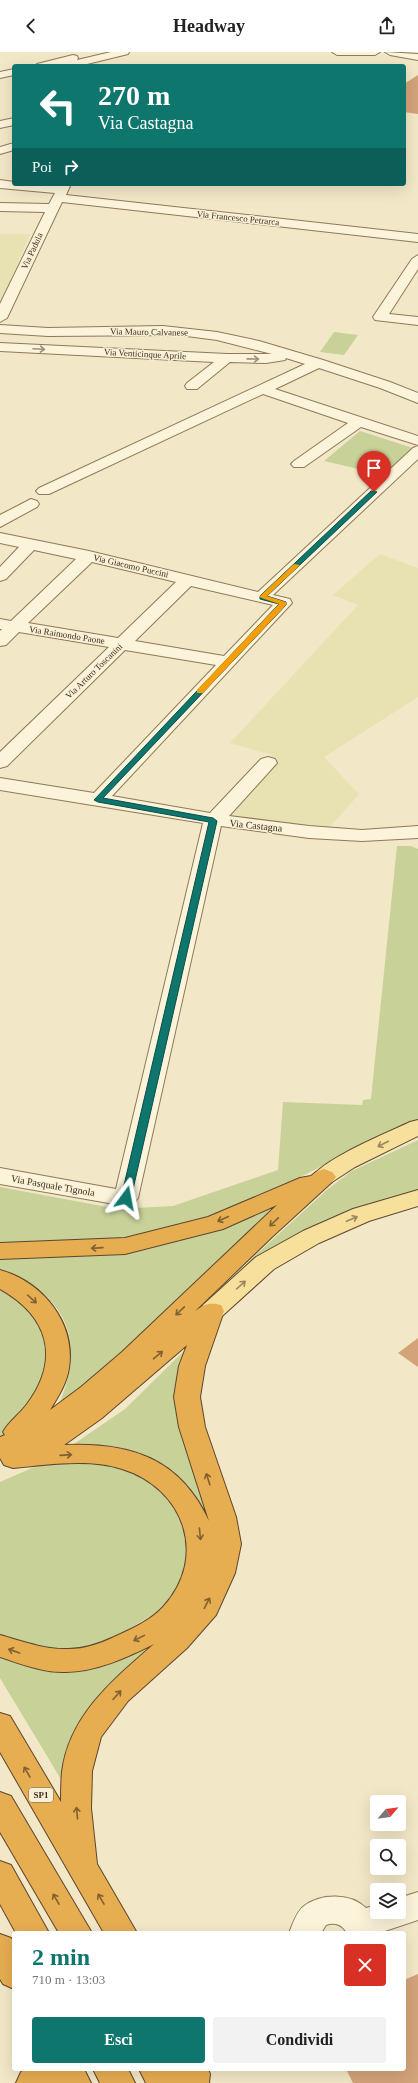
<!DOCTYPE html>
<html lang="it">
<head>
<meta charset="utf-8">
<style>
  body { margin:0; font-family:"Times New Roman",serif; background:#f2f2f2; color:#222; height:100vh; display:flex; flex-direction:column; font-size:15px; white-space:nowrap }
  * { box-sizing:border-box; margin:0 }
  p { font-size:13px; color:#767676 }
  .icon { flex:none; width:22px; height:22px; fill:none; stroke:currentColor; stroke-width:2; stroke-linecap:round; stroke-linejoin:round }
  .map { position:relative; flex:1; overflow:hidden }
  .side { position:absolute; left:12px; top:1879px; width:394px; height:140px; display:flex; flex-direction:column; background:#fff; border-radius:4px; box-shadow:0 4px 16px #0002 }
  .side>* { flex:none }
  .guide { position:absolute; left:12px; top:12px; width:394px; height:122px; border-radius:4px; box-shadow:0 4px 16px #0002; background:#0f766e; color:#fff; overflow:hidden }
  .needle { width:26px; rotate:61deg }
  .buttons { position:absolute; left:370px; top:1743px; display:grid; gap:8px }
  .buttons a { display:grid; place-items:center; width:36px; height:36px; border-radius:4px; background:#fff; box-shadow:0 4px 16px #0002; font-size:20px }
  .pin { position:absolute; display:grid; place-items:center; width:34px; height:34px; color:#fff; margin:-41px -17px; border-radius:50% 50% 50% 0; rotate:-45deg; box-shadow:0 0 4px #0007 }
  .pin .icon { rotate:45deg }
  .me { position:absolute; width:44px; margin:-22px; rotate:13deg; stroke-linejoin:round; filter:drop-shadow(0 0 3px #0008) }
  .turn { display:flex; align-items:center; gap:14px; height:84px; padding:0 20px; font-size:18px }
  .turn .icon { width:52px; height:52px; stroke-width:2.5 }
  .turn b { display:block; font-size:28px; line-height:34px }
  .then { display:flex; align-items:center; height:38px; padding:0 20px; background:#0003; gap:8px; font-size:15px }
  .round { display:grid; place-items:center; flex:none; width:42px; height:42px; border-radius:4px; background:#f2f2f2 }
  .head { display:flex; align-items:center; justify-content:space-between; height:68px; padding:0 20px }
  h1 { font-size:24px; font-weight:700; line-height:30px; color:#0f766e }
  .button { display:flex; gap:8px; margin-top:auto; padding:8px 20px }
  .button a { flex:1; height:46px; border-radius:4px; background:#0f766e; color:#fff; font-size:16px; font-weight:700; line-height:46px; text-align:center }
  .button a+a { background:#f2f2f2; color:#222 }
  header { display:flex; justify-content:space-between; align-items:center; height:52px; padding:0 20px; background:#fff; font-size:18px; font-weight:700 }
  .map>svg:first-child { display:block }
  .farmland { fill:#e8e2b2 }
  .green { fill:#c7d198 }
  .building { fill:#d3a379 }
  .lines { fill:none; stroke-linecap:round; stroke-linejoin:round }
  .minor-casing { stroke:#8f795a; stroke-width:2 }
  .major-casing { stroke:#5d462e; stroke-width:2 }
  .highway-casing { stroke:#5d462e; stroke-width:2 }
  .minor { fill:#fbf3da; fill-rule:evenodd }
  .major { fill:#f7df9c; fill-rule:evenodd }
  .highway { fill:#e6ad51; fill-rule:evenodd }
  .oneway { stroke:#9c917c }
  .oneway2 { stroke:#9a875d }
  .oneway3 { stroke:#816132 }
  .route { fill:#0f766e; stroke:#0a4d48 }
  .slow { fill:#f59e0b }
  .labels { text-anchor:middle; stroke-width:3; stroke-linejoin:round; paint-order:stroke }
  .far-street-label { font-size:9px; fill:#3e2f1e; stroke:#f8f0d6 }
  .shield { fill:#f8f0d6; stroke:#766955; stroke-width:1 }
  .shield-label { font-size:9px; font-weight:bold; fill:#3e2f1e }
  .street-label { font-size:10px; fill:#3e2f1e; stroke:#f8f0d6 }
</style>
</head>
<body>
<header><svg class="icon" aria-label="back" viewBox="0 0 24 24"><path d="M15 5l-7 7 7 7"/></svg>Headway<svg class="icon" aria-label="share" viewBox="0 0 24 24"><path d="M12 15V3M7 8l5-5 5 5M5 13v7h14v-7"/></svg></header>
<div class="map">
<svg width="418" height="2031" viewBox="0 0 418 2031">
  <rect width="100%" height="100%" fill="#f2e7c6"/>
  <path class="farmland" d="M 0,182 L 30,182 L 0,254 Z
    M 380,502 L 418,516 L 418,645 L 324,705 L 359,742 L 328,777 L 229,764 L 272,703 L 230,691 L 358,553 L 333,543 Z"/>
  <path class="green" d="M 334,280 L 358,283 L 344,303 L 320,300 Z
    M 360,379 L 413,396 L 386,421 L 365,416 L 363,418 L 324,409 Z
    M 397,794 L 411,794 L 418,797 L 418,1068 L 379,1085 L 261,1145 L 201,1170 L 113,1189 L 0,1192 L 0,1135 L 134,1160 L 136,1156 L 173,1154 L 278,1118 L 283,1050 L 362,1053 L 363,1048 L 371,1047 Z
    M 418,1088 L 418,1138 C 357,1154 301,1177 247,1211 L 328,1137 L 352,1119 Z
    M 284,1147 L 99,1325 L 65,1350 L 60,1350 C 87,1285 64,1242 0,1217 L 0,1207 L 93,1203 Z
    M 0,1238 L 25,1254 L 43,1275 L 52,1313 L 13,1377 L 0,1386 Z
    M 185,1298 L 187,1303 L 208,1456 L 204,1457 L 186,1432 L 174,1422 L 71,1394 L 125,1357 Z
    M 84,1409 L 118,1414 L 148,1427 L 172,1447 L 190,1484 L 185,1523 L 170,1547 L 160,1558 L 121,1582 L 96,1593 L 74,1597 L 48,1596 L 21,1591 L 0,1582 L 0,1430 L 32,1416 L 49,1412 Z
    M 166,1581 L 62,1729 L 0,1626 L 0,1605 L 28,1613 Z"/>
  <path class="building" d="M 418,23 L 418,62 L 404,60 L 404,32 Z
    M 418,1286 L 418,1315 L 398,1301 Z
    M 418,1922 L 418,2031 L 353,2031 L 346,2017 L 404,2017 L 404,1928 Z"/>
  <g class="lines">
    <defs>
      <path id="minor" d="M 111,0 L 129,0 L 128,2 L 79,14 L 61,14 L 62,12 L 36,14 L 37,12 L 73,3 L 77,4 L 78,6 L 77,8 Z
        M 332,0 L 380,0 L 375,3 L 337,3 Z
        M 385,0 L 418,2 L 418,8 L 390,3 Z
        M 14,17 L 14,23 L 0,26 L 0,20 Z
        M 14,66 L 14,73 L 0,76 L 0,69 Z
        M 14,91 L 14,98 L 0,102 L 0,95 Z
        M 0,128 L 14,130 L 14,132 L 58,134 L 59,132 L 69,132 L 70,134 L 66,143 L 418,182 L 418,190 L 62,150 L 7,266 L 0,270 L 0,252 L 45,160 L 0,159 L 0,151 L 49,152 L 55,141 L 0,136 Z
        M 418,203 L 418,217 L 389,262 L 418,265 L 418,273 L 375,268 L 373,265 L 412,207 Z
        M 0,273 L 48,276 L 163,274 L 217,280 L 259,289 L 323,308 L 390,330 L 418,341 L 418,351 L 380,336 L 319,316 L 275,337 L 418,384 L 418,393 L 361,375 L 304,415 L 294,415 L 291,412 L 294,409 L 348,371 L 263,342 L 49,442 L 39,442 L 36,439 L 39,436 L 305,312 L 286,306 L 285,308 L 266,311 L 230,310 L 197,337 L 187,337 L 185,334 L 187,331 L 214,310 L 0,299 L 0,291 L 227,302 L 272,302 L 217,288 L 179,283 L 48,284 L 0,281 Z
        M 418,394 L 418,407 L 273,543 L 290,547 L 292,551 L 112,744 L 210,761 L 261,707 L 268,705 L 275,707 L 277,711 L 229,764 L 309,774 L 362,778 L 418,774 L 418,786 L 362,789 L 309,786 L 221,774 L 138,1146 L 134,1151 L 126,1154 L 0,1132 L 0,1116 L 116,1137 L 203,771 L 0,738 L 0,726 L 94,741 L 216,613 L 125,598 L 7,714 L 0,716 L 0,700 L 109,595 L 19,580 L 6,593 L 0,594 L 0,579 L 2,577 L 0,577 L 0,567 L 11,569 L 76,507 L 34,498 L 6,527 L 0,529 L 0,515 L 19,495 L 0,491 L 0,481 L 89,499 L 258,540 L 413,396 ZM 92,510 L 176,530 L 118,586 L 28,571 ZM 191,534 L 273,553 L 224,604 L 135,589 Z
        M 31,447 L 37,449 L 39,452 L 37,455 L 0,475 L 0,463 Z
        M 418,1840 L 418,1868 L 379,1881 L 347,1881 C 342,1873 336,1870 326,1873 L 321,1881 L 289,1881 C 293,1872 296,1860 304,1854 C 321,1841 351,1841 366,1856 L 377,1853 L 377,1860 L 399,1860 L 399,1846 Z"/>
      <path id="major" d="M 418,1068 L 418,1084 L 355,1115 L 332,1130 L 324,1133 L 316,1130 L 312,1125 C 325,1106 387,1081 410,1070 Z
        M 418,1138 L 418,1154 L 369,1169 L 319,1191 L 274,1217 L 221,1265 L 212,1268 L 203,1265 L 200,1259 L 203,1253 L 256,1205 L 303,1179 L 353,1157 Z"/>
      <path id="highway" d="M 324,1117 L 332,1120 L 336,1125 L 332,1130 L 273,1184 L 195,1259 C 204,1252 210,1250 221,1253 L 224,1259 L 205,1314 L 200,1345 L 205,1375 L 236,1465 L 241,1492 L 235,1521 L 216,1563 L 187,1596 L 128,1649 L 101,1685 L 92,1719 L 91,1756 L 97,1812 L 137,1881 L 104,1881 L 0,1700 L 0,1661 L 10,1664 L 61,1750 C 61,1740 61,1730 62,1720 C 69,1663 114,1627 154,1592 C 128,1605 96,1620 66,1620 C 44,1621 21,1612 0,1605 L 0,1583 C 21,1589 43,1597 65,1597 C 82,1598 99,1592 114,1585 C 131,1577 150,1569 163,1555 C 209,1505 184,1436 122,1417 C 88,1406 48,1413 13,1416 L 4,1413 L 0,1406 L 0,1385 L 5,1383 L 3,1380 C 9,1369 20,1362 27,1352 C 61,1306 48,1264 0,1237 L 0,1218 C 43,1230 76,1271 69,1316 C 67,1331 58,1345 50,1358 L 81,1335 L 122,1300 L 277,1153 L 223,1177 L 125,1202 L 0,1207 L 0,1191 L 125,1186 L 208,1165 L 300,1126 L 311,1124 L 316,1120 ZM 187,1293 L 179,1314 L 174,1345 L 179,1375 L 209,1469 C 180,1406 130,1390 64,1393 L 102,1366 Z
        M 0,1740 L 11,1744 L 92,1881 L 59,1881 L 0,1780 Z
        M 0,1809 L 11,1813 L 49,1881 L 16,1881 L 0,1852 Z
        M 0,1882 L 11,1886 L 14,1891 L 14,1937 L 3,1932 L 0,1927 Z
        M 26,2017 L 84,2017 L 91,2031 L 16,2031 L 21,2020 Z
        M 93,2017 L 128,2017 L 135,2031 L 100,2031 Z
        M 139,2017 L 208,2017 L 210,2022 L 209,2031 L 146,2031 Z"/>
    </defs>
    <use href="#minor" class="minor-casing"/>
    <use href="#major" class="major-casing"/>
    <use href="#highway" class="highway-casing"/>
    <use href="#minor" class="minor"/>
    <use href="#major" class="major"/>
    <use href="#highway" class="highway"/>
  </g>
  <defs><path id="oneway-shaft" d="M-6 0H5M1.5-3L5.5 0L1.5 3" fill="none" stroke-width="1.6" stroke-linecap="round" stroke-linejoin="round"/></defs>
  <g class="oneway">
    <use href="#oneway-shaft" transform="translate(39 297) rotate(3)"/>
    <use href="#oneway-shaft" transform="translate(253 307) rotate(1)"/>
  </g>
  <g class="oneway2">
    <use href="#oneway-shaft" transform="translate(383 1092) rotate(153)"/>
    <use href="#oneway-shaft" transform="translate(352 1167) rotate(-23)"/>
    <use href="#oneway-shaft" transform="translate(241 1233) rotate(-42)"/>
  </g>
  <g class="oneway3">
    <use href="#oneway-shaft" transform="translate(223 1167) rotate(156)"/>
    <use href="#oneway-shaft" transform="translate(274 1170) rotate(136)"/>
    <use href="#oneway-shaft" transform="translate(97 1196) rotate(176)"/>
    <use href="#oneway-shaft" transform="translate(32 1247) rotate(42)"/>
    <use href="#oneway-shaft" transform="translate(180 1259) rotate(136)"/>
    <use href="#oneway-shaft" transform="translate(158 1303) rotate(-40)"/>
    <use href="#oneway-shaft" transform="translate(66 1403) rotate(-4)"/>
    <use href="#oneway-shaft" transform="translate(208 1427) rotate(-108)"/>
    <use href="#oneway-shaft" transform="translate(200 1482) rotate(84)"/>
    <use href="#oneway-shaft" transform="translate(207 1551) rotate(-63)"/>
    <use href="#oneway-shaft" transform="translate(139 1586) rotate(154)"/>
    <use href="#oneway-shaft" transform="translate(14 1599) rotate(-161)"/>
    <use href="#oneway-shaft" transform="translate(117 1643) rotate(-48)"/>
    <use href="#oneway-shaft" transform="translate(27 1720) rotate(-120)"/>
    <use href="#oneway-shaft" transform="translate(77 1761) rotate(-95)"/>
    <use href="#oneway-shaft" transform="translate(56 1847) rotate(-120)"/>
    <use href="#oneway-shaft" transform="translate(101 1847) rotate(-120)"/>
  </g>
  <path class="route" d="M 371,439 L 377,440 L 267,544 L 286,550 L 286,553 L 103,746 L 213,766 L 217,769 L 131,1146 L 130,1149 L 123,1149 L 121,1146 L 209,770 L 98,750 L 94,748 L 279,552 L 260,547 L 260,544 Z"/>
  <path class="slow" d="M 294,512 L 300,513 L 267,544 L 286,550 L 286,553 L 203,641 L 197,641 L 197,638 L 279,552 L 259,545 Z"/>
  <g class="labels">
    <g class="far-street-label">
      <text transform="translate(238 166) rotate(6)" y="3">Via Francesco Petrarca</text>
      <text transform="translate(32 199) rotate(-65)" y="3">Via Padula</text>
      <text transform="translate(149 280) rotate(1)" y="3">Via Mauro Calvanese</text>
      <text transform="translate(145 302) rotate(3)" y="3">Via Venticinque Aprile</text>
      <text transform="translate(131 514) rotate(13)" y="3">Via Giacomo Puccini</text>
      <text transform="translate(67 583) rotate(9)" y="3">Via Raimondo Paone</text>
      <text transform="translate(94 619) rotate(-44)" y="3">Via Arturo Toscanini</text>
    </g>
    <rect class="shield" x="29" y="1736" width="24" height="14" rx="3"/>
    <g class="shield-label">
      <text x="41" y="1746">SP1</text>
    </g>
    <g class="street-label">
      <text transform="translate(256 773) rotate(6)" y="4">Via Castagna</text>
      <text transform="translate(53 1133) rotate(10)" y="4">Via Pasquale Tignola</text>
    </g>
  </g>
</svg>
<div class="buttons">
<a><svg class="needle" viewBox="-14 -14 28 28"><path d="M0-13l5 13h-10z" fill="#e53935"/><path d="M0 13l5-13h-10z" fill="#767676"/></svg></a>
<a><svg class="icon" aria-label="search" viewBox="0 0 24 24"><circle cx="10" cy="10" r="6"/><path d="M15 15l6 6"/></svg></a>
<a><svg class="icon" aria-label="layers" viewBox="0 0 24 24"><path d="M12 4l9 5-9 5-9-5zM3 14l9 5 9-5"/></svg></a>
</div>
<div class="pin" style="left:374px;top:440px;background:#d93025"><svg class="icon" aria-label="arrive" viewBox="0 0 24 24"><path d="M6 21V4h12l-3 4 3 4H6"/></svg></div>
<svg class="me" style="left:126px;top:1146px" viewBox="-20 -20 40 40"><path d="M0-17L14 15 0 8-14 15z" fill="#0f766e" stroke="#fff" stroke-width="4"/></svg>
<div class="guide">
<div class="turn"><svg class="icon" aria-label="left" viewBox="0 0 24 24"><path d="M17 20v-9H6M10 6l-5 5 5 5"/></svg><div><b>270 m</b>Via Castagna</div></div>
<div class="then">Poi<svg class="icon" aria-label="right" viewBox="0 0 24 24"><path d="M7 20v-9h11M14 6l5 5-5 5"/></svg></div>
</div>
<section class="side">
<div class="head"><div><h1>2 min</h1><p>710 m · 13:03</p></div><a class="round" style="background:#d93025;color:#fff"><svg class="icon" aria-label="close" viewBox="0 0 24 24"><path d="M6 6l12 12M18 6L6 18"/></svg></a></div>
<div class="button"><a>Esci</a><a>Condividi</a></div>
</section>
</div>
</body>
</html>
